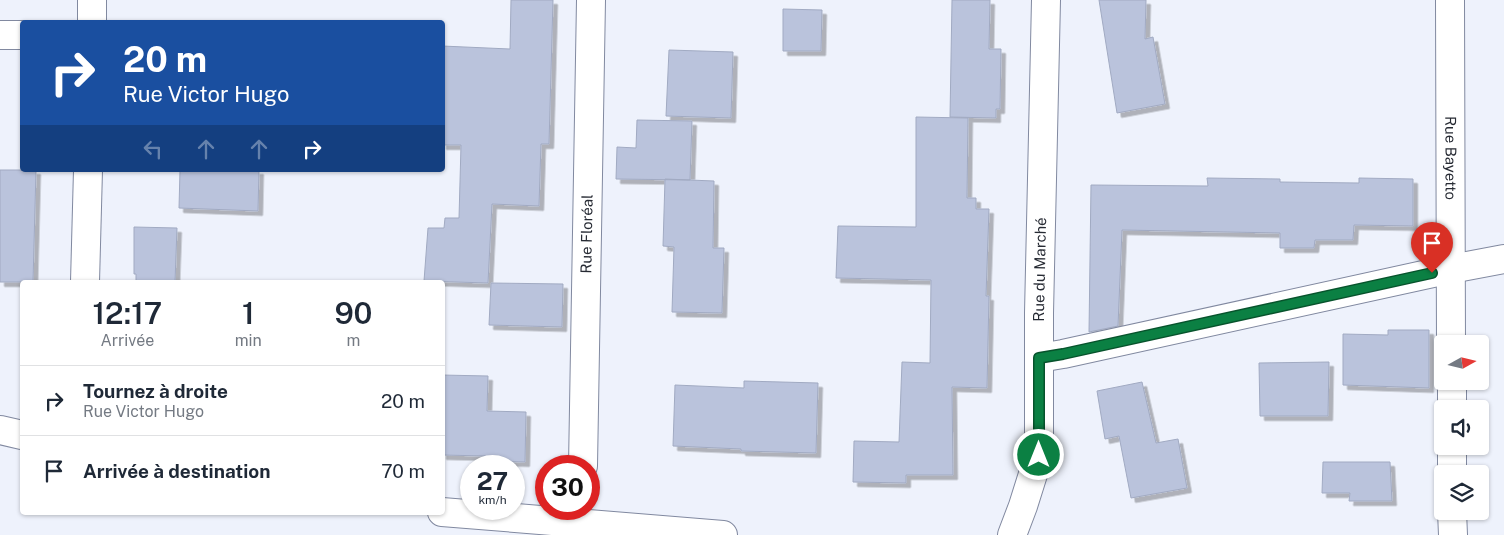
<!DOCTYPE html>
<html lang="fr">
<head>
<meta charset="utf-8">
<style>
  body { margin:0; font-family:"Public Sans",sans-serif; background:#f2f2f3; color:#1f2937; height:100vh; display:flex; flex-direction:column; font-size:19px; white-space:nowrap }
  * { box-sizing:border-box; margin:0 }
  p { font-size:16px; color:#747a83 }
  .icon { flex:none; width:28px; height:28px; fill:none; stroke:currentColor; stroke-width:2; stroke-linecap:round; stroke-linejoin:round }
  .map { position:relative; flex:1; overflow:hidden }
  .details { position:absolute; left:20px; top:280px; width:425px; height:235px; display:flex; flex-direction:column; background:#fff; border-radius:5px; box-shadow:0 1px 4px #0004 }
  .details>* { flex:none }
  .top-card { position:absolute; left:20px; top:20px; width:425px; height:152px; border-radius:5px; box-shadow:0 1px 4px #0004; background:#1a4fa0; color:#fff; overflow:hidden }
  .needle { width:32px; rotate:82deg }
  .controls { position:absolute; left:1434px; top:335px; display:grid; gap:10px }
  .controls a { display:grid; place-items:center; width:55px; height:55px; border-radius:5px; background:#fff; box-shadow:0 1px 4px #0004; font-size:25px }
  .speed { position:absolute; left:460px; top:455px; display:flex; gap:10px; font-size:25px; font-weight:700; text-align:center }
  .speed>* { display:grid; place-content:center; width:65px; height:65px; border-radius:50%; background:#fff; box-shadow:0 1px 4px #0004; line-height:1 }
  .speed small { font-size:12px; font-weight:400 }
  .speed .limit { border:8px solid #d22; background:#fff; color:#111 }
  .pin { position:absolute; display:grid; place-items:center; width:42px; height:42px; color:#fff; margin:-51px -21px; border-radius:50% 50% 50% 0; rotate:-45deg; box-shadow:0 0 5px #0007 }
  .pin .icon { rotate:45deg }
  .me { position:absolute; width:55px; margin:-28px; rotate:0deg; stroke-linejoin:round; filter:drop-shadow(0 0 4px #0008) }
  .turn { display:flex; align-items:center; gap:18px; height:105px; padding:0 20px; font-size:22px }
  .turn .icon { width:65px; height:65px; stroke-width:2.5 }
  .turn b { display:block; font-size:35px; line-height:42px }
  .lanes { display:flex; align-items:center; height:48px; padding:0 20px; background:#0003; justify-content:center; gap:25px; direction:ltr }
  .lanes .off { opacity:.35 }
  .eta { display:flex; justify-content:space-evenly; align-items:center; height:85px; text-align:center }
  .eta b { font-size:30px; font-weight:600; line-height:35px }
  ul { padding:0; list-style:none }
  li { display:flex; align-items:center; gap:15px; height:70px; padding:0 20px; border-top:1px solid #e0e1e3 }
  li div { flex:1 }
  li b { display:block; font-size:19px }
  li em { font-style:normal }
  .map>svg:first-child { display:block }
  .building { fill:#bac3dc; stroke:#a1aac2; filter:url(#shadow) }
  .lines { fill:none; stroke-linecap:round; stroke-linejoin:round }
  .minor-casing { stroke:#8189a0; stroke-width:30 }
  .minor { stroke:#fff; stroke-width:28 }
  .route-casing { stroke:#07532c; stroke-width:12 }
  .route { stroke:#0b8043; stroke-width:9 }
  .labels { text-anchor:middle; stroke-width:4; stroke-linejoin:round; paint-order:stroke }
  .street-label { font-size:15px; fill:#262a33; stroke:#eef2fc }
</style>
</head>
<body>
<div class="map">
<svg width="1504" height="535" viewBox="0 0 1504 535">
  <defs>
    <filter id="shadow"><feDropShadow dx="4.5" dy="4.5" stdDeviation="0" flood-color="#0004"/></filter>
  </defs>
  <rect width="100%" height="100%" fill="#eef2fc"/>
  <path class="building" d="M 511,0 L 553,0 L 549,144 L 541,144 L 539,206 L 492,204 L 488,283 L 424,281 L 428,228 L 444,228 L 445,218 L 459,218 L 461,145 L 442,145 L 442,46 L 510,49 Z
    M 952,0 L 990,0 L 989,49 L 1001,49 L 1000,109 L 996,109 L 996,118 L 950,117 Z
    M 1099,0 L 1146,0 L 1145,39 L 1153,37 L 1165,104 L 1117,113 Z
    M 783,9 L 822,10 L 821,51 L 783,51 Z
    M 669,50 L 733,52 L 731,118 L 666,116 Z
    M 916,117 L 968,118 L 967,198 L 976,198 L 976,209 L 989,209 L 986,296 L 989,296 L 987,388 L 952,387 L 953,475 L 906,475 L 906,483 L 853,482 L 854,441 L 899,442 L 902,362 L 930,363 L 931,280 L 836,278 L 838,226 L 916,227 Z
    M 637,120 L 692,121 L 690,180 L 616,179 L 617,147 L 636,148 Z
    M 0,170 L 36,170 L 33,282 L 0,282 Z
    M 180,170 L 259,170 L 258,211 L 179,208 Z
    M 1207,178 L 1280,179 L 1280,182 L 1359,183 L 1359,178 L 1413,179 L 1413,226 L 1354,225 L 1353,240 L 1315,240 L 1314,248 L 1280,248 L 1280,233 L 1122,230 L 1118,326 L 1089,332 L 1091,185 L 1208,186 Z
    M 665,179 L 714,181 L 713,248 L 724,248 L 722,313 L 672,312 L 674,247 L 663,246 Z
    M 134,227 L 177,228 L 175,282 L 136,282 L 136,274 L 134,274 Z
    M 491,283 L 563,284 L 562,327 L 489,325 Z
    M 1388,330 L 1429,330 L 1429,388 L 1343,385 L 1343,334 L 1388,335 Z
    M 1329,362 L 1328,416 L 1260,416 L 1259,363 Z
    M 442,375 L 488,376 L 487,411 L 526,412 L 525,462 L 486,461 L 486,456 L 442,455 Z
    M 744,381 L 818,383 L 816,453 L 741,451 L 741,449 L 673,446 L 675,385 L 744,388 Z
    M 1142,382 L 1156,443 L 1178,439 L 1187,488 L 1131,498 L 1119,436 L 1105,439 L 1097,391 Z
    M 1323,462 L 1390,462 L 1392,501 L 1349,501 L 1350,493 L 1322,493 Z"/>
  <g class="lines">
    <defs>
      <g id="minor">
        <path id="s1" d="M 1450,0 L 1451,344"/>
        <path d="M 92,22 L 92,0"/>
        <path d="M 0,35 L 22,35"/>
        <path d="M 85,282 L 88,170"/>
        <path d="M 1039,358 L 1063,354 L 1451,269 L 1504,259"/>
        <path d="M 1452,381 L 1452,409"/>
        <path d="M 0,430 L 22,435"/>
        <path d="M 1452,446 L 1452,474"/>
        <path id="s2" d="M 583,466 L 591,0"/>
        <path d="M 1452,511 L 1453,535"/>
        <path d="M 442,512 L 723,535"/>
        <path id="s3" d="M 1012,535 L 1023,506 L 1039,455 L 1039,313 L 1046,0"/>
      </g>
    </defs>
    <use href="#minor" class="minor-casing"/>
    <use href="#minor" class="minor"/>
  </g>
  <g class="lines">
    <defs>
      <path id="route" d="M 1039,455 L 1039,358 L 1063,354 L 1432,273"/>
    </defs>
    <use href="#route" class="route-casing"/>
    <use href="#route" class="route"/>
  </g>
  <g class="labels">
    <g class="street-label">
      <text dy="5" stroke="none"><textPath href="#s1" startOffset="158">Rue Bayetto</textPath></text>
      <text dy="5" stroke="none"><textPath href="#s2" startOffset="232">Rue Floréal</textPath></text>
      <text dy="5" stroke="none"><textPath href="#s3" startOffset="270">Rue du Marché</textPath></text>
    </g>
  </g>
</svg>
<div class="controls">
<a><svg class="needle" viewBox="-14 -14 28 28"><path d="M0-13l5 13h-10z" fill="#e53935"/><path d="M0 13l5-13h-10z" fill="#747a83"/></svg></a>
<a><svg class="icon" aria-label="sound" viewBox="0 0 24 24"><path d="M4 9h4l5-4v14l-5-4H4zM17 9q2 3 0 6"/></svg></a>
<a><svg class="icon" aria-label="layers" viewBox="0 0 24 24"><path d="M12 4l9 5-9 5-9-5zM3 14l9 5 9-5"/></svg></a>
</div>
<div class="speed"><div>27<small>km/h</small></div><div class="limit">30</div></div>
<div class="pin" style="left:1432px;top:273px;background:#d93025"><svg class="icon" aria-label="arrive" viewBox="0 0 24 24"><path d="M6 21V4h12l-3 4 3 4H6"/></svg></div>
<svg class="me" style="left:1039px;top:455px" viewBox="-20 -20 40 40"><circle r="17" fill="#0b8043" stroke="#fff" stroke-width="3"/><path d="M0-11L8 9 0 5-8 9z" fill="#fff"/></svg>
<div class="top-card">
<div class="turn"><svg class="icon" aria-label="right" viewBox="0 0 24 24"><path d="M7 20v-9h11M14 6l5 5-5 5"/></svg><div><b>20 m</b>Rue Victor Hugo</div></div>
<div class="lanes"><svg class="icon off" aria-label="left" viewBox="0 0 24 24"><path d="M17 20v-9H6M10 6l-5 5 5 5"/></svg><svg class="icon off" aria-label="ahead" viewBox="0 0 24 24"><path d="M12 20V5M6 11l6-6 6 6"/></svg><svg class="icon off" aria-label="ahead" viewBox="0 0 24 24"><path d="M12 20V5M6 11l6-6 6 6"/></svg><svg class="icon" aria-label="right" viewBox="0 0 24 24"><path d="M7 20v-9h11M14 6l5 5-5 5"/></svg></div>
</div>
<section class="details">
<div class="eta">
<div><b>12:17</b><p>Arrivée</p></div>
<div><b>1</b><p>min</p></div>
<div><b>90</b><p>m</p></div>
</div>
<ul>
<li><svg class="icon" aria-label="right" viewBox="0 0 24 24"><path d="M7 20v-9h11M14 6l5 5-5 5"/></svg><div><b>Tournez à droite</b><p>Rue Victor Hugo</p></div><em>20 m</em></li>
<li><svg class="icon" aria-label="arrive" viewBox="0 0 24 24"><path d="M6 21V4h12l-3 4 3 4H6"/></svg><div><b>Arrivée à destination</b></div><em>70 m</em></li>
</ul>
</section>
</div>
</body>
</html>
